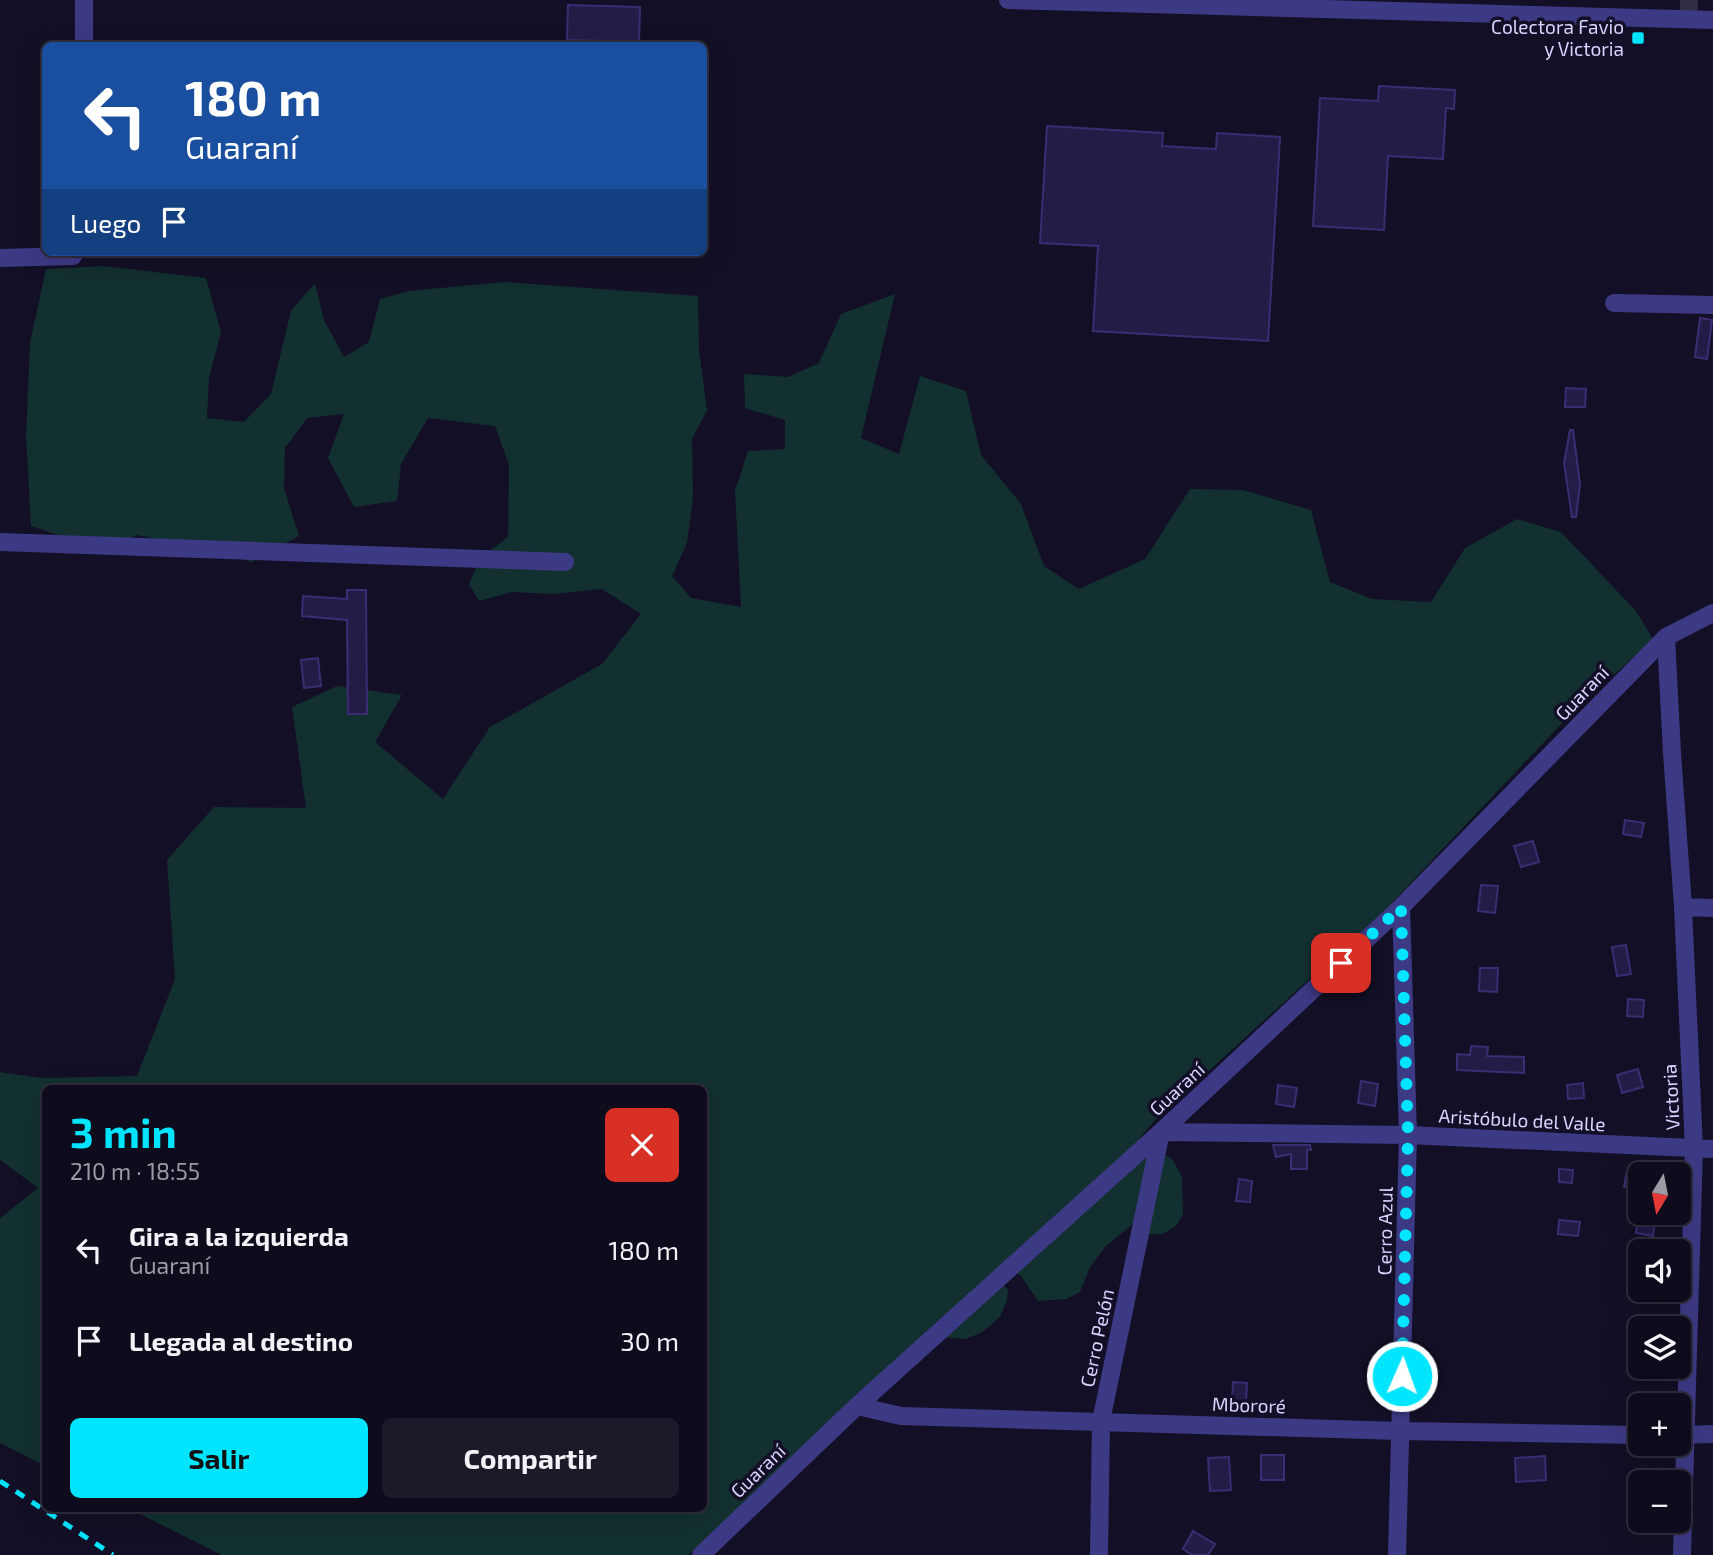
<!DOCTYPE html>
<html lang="es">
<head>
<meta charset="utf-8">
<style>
  body { margin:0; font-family:"Exo 2",sans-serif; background:#1c1929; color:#f1f3f6; height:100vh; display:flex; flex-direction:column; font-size:26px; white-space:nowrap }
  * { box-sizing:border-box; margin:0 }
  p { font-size:23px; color:#9b9ba3 }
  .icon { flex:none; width:38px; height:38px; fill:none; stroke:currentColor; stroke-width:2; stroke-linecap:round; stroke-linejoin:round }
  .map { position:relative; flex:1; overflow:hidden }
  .drawer { position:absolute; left:42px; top:1085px; width:665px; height:427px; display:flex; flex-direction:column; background:#0e0b1c; border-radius:10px; box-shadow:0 7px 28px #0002,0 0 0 2px #2e2b3b }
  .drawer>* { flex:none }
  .guide { position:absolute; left:42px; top:42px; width:665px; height:214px; border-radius:10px; box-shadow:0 7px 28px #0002,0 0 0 2px #2e2b3b; background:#1a4fa0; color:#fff; overflow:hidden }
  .needle { width:46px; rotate:190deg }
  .fabs { position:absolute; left:1628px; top:1162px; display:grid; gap:14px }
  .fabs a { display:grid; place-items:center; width:63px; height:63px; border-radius:10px; background:#0e0b1c; box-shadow:0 7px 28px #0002,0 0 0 2px #2e2b3b; font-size:35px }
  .pin { position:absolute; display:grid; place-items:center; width:60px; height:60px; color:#fff; margin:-30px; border-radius:14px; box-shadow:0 4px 10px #0006 }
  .me { position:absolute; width:77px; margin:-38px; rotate:2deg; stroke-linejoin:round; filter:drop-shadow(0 0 5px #0008) }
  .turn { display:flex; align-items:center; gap:24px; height:147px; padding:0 28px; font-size:32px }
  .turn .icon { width:91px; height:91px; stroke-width:2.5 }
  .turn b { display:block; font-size:49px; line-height:60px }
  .then { display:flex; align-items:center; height:66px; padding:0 28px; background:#0003; gap:14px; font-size:26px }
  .round { display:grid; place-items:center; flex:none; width:74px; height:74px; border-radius:10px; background:#1c1929 }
  .head { display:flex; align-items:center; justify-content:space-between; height:119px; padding:0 28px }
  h1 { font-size:42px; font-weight:700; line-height:52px; color:#00e5ff }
  .button { display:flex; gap:14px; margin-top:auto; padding:14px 28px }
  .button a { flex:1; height:80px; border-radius:10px; background:#00e5ff; color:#111; font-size:28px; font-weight:700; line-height:80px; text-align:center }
  .button a+a { background:#1c1929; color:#f1f3f6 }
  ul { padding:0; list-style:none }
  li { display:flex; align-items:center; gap:21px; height:91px; padding:0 28px }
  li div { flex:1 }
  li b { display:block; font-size:26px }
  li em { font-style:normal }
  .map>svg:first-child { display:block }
  .green { fill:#12302f }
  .building { fill:#241b47; stroke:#3b2d73; stroke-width:2 }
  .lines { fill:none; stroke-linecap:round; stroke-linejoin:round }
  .street-tunnel { stroke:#312d47; stroke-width:18; stroke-dasharray:18 9; stroke-linecap:butt }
  .street { stroke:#3d3a85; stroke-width:18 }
  .rail { stroke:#00e5ff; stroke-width:5; stroke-dasharray:10 9; stroke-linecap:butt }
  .route { stroke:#00e5ff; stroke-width:12; stroke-dasharray:0 21.6 }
  .poi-dot { fill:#00e5ff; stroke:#130f26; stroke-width:2.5 }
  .labels { text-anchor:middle; stroke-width:7; stroke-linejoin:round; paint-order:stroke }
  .poi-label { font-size:19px; fill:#d9d4ff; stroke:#130f26; text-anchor:end }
  .street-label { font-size:19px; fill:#d9d4ff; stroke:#130f26 }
</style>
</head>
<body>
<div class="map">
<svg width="1713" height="1555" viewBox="0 0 1713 1555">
  <rect width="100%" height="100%" fill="#130f26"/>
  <path class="green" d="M 103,266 L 206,278 L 221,332 L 209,378 L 207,418 L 244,422 L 271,394 L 291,311 L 315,283 L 324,320 L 344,357 L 369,342 L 380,299 L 409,291 L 504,282 L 698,296 L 699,350 L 707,410 L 692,439 L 693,498 L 687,543 L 672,576 L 691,598 L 741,607 L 735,491 L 748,451 L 785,449 L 785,420 L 745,408 L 744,374 L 788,377 L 819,363 L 841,314 L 895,294 L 861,438 L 899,454 L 920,376 L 966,391 L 981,455 L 1021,504 L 1044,566 L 1079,589 L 1145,559 L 1190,489 L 1243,490 L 1311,510 L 1330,582 L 1372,599 L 1431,602 L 1465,548 L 1517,519 L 1561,532 L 1636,611 L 1653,639 L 1567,718 L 1384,911 L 1155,1120 L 1140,1138 L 1135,1149 L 1160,1152 L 1173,1160 L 1182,1177 L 1183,1214 L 1176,1226 L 1163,1234 L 1148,1234 L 1136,1221 L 1105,1247 L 1090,1267 L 1080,1292 L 1066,1299 L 1038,1301 L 1021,1276 L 1009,1269 L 1000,1280 L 1008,1290 L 1007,1300 L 1000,1317 L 981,1333 L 965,1339 L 940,1337 L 799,1451 L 689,1555 L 222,1555 L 130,1509 L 704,1508 L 704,1088 L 46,1088 L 45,1466 L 0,1443 L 0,1218 L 38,1188 L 0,1160 L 0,1072 L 41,1078 L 137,1076 L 175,979 L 167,860 L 214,807 L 306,808 L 292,707 L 337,686 L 402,695 L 375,742 L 443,799 L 490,727 L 602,664 L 641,614 L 602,589 L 553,594 L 512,592 L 479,601 L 469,584 L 481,557 L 508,537 L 509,465 L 495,426 L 428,418 L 401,464 L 397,501 L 354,507 L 328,458 L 344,414 L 307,418 L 285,448 L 284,488 L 299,536 L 252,562 L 191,546 L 137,535 L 105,550 L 31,526 L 26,436 L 30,343 L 46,269 Z"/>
  <path class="building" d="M 568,5 L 640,7 L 639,42 L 567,40 Z
    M 1379,86 L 1455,90 L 1454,109 L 1446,108 L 1443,159 L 1388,156 L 1384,230 L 1313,226 L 1320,98 L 1378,101 Z
    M 1047,126 L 1163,133 L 1162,146 L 1216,149 L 1217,133 L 1280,137 L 1268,341 L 1093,331 L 1098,246 L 1040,243 Z
    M 1700,318 L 1712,320 L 1707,359 L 1695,357 Z
    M 1566,388 L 1586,389 L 1585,407 L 1565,407 Z
    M 1570,430 L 1573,430 L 1580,484 L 1576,517 L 1572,517 L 1564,463 Z
    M 347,590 L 366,590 L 367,714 L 348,714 L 347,620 L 302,616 L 303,596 L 347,599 Z
    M 318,658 L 321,686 L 304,688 L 301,660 Z
    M 1625,820 L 1644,823 L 1641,837 L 1623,834 Z
    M 1533,841 L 1539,862 L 1521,867 L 1514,846 Z
    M 1481,885 L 1498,886 L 1495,913 L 1478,911 Z
    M 1626,945 L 1631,974 L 1617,976 L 1612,947 Z
    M 1480,968 L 1498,968 L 1497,992 L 1479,991 Z
    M 1628,999 L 1644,1000 L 1643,1017 L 1627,1016 Z
    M 1471,1046 L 1488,1047 L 1487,1056 L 1524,1057 L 1524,1073 L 1457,1070 L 1457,1054 L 1470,1055 Z
    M 1638,1069 L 1643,1087 L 1622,1093 L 1617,1075 Z
    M 1361,1081 L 1378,1084 L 1375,1106 L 1358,1103 Z
    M 1583,1083 L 1584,1098 L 1568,1099 L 1567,1085 Z
    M 1278,1085 L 1297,1088 L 1294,1107 L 1276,1104 Z
    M 1273,1145 L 1310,1145 L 1311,1150 L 1307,1150 L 1307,1169 L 1291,1169 L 1291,1154 L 1276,1157 Z
    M 1559,1169 L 1573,1170 L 1572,1183 L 1559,1182 Z
    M 1627,1171 L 1640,1173 L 1640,1189 L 1624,1187 Z
    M 1239,1179 L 1252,1181 L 1250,1202 L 1236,1201 Z
    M 1638,1217 L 1655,1220 L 1653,1236 L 1636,1233 Z
    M 1559,1220 L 1580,1222 L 1578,1236 L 1558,1234 Z
    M 1233,1382 L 1247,1383 L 1246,1402 L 1232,1402 Z
    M 1261,1455 L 1284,1455 L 1284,1480 L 1261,1480 Z
    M 1545,1456 L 1546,1480 L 1516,1482 L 1515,1458 Z
    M 1229,1457 L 1231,1490 L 1210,1491 L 1208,1458 Z
    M 1193,1531 L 1215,1544 L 1208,1555 L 1192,1555 L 1183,1549 Z"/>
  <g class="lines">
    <path class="street-tunnel" d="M 1689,0 L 1689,19"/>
    <path class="street" d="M 84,0 L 84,46
      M 1008,0 L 1713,20
      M 0,258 L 73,256 L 75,252
      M 1614,303 L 1713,305
      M 0,542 L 565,562
      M 1666,637 L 1672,753 L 1683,907 L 1694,1148 L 1682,1555
      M 1683,907 L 1713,908
      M 1161,1132 L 1408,1135 L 1713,1149
      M 857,1406 L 901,1416 L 1400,1431 L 1640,1435
      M 1678,1435 L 1713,1434
      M 701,1555 L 857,1406 L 1161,1132 L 1401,907 L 1666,637 L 1713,613
      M 1099,1555 L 1101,1421 L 1161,1132
      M 1397,1555 L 1408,1135 L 1401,907"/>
    <path class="rail" d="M 0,1481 L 113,1555"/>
  </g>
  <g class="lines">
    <path class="route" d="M 1341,963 L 1401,907 L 1408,1135 L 1402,1376"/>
  </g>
  <rect class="poi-dot" x="1631" y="31" width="14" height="14" rx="3.5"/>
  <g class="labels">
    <g class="poi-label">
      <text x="1624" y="34">Colectora Favio<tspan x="1624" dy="22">y Victoria</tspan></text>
    </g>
    <g class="street-label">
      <text transform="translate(1582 693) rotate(-46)" y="7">Guaraní</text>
      <text transform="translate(1177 1089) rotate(-43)" y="7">Guaraní</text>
      <text transform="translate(1671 1097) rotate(-93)" y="7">Victoria</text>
      <text transform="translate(1522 1120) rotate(3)" y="7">Aristóbulo del Valle</text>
      <text transform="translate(1385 1231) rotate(-89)" y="7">Cerro Azul</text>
      <text transform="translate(1097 1338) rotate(-78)" y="7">Cerro Pelón</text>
      <text transform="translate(1249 1405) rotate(2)" y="7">Mbororé</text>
      <text transform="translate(758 1471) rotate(-44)" y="7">Guaraní</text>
    </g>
  </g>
</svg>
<div class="fabs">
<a><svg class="needle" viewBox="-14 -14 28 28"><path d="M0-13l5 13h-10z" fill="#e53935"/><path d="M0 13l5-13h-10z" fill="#9b9ba3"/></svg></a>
<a><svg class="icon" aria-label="sound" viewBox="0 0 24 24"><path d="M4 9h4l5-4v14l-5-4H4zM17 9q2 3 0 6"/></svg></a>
<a><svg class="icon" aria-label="layers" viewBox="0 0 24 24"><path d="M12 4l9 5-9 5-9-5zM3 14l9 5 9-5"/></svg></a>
<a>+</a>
<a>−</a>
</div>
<div class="pin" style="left:1341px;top:963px;background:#d93025"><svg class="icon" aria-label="arrive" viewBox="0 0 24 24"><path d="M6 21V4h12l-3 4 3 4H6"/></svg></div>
<svg class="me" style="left:1402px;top:1376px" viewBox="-20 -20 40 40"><circle r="17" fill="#00e5ff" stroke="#fff" stroke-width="3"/><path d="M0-11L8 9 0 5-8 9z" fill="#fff"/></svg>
<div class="guide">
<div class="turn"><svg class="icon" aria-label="left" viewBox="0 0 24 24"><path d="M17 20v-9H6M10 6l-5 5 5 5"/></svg><div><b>180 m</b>Guaraní</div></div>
<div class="then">Luego<svg class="icon" aria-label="arrive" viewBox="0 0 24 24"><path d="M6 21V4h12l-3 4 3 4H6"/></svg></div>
</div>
<section class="drawer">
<div class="head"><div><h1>3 min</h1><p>210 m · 18:55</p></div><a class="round" style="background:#d93025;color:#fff"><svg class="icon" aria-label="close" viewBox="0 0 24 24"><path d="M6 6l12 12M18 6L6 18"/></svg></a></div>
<ul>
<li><svg class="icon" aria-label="left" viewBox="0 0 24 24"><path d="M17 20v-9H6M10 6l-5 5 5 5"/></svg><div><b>Gira a la izquierda</b><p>Guaraní</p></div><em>180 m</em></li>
<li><svg class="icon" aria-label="arrive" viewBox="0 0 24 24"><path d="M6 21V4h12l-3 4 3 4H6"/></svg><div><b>Llegada al destino</b></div><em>30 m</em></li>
</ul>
<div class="button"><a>Salir</a><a>Compartir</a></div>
</section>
</div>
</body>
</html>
